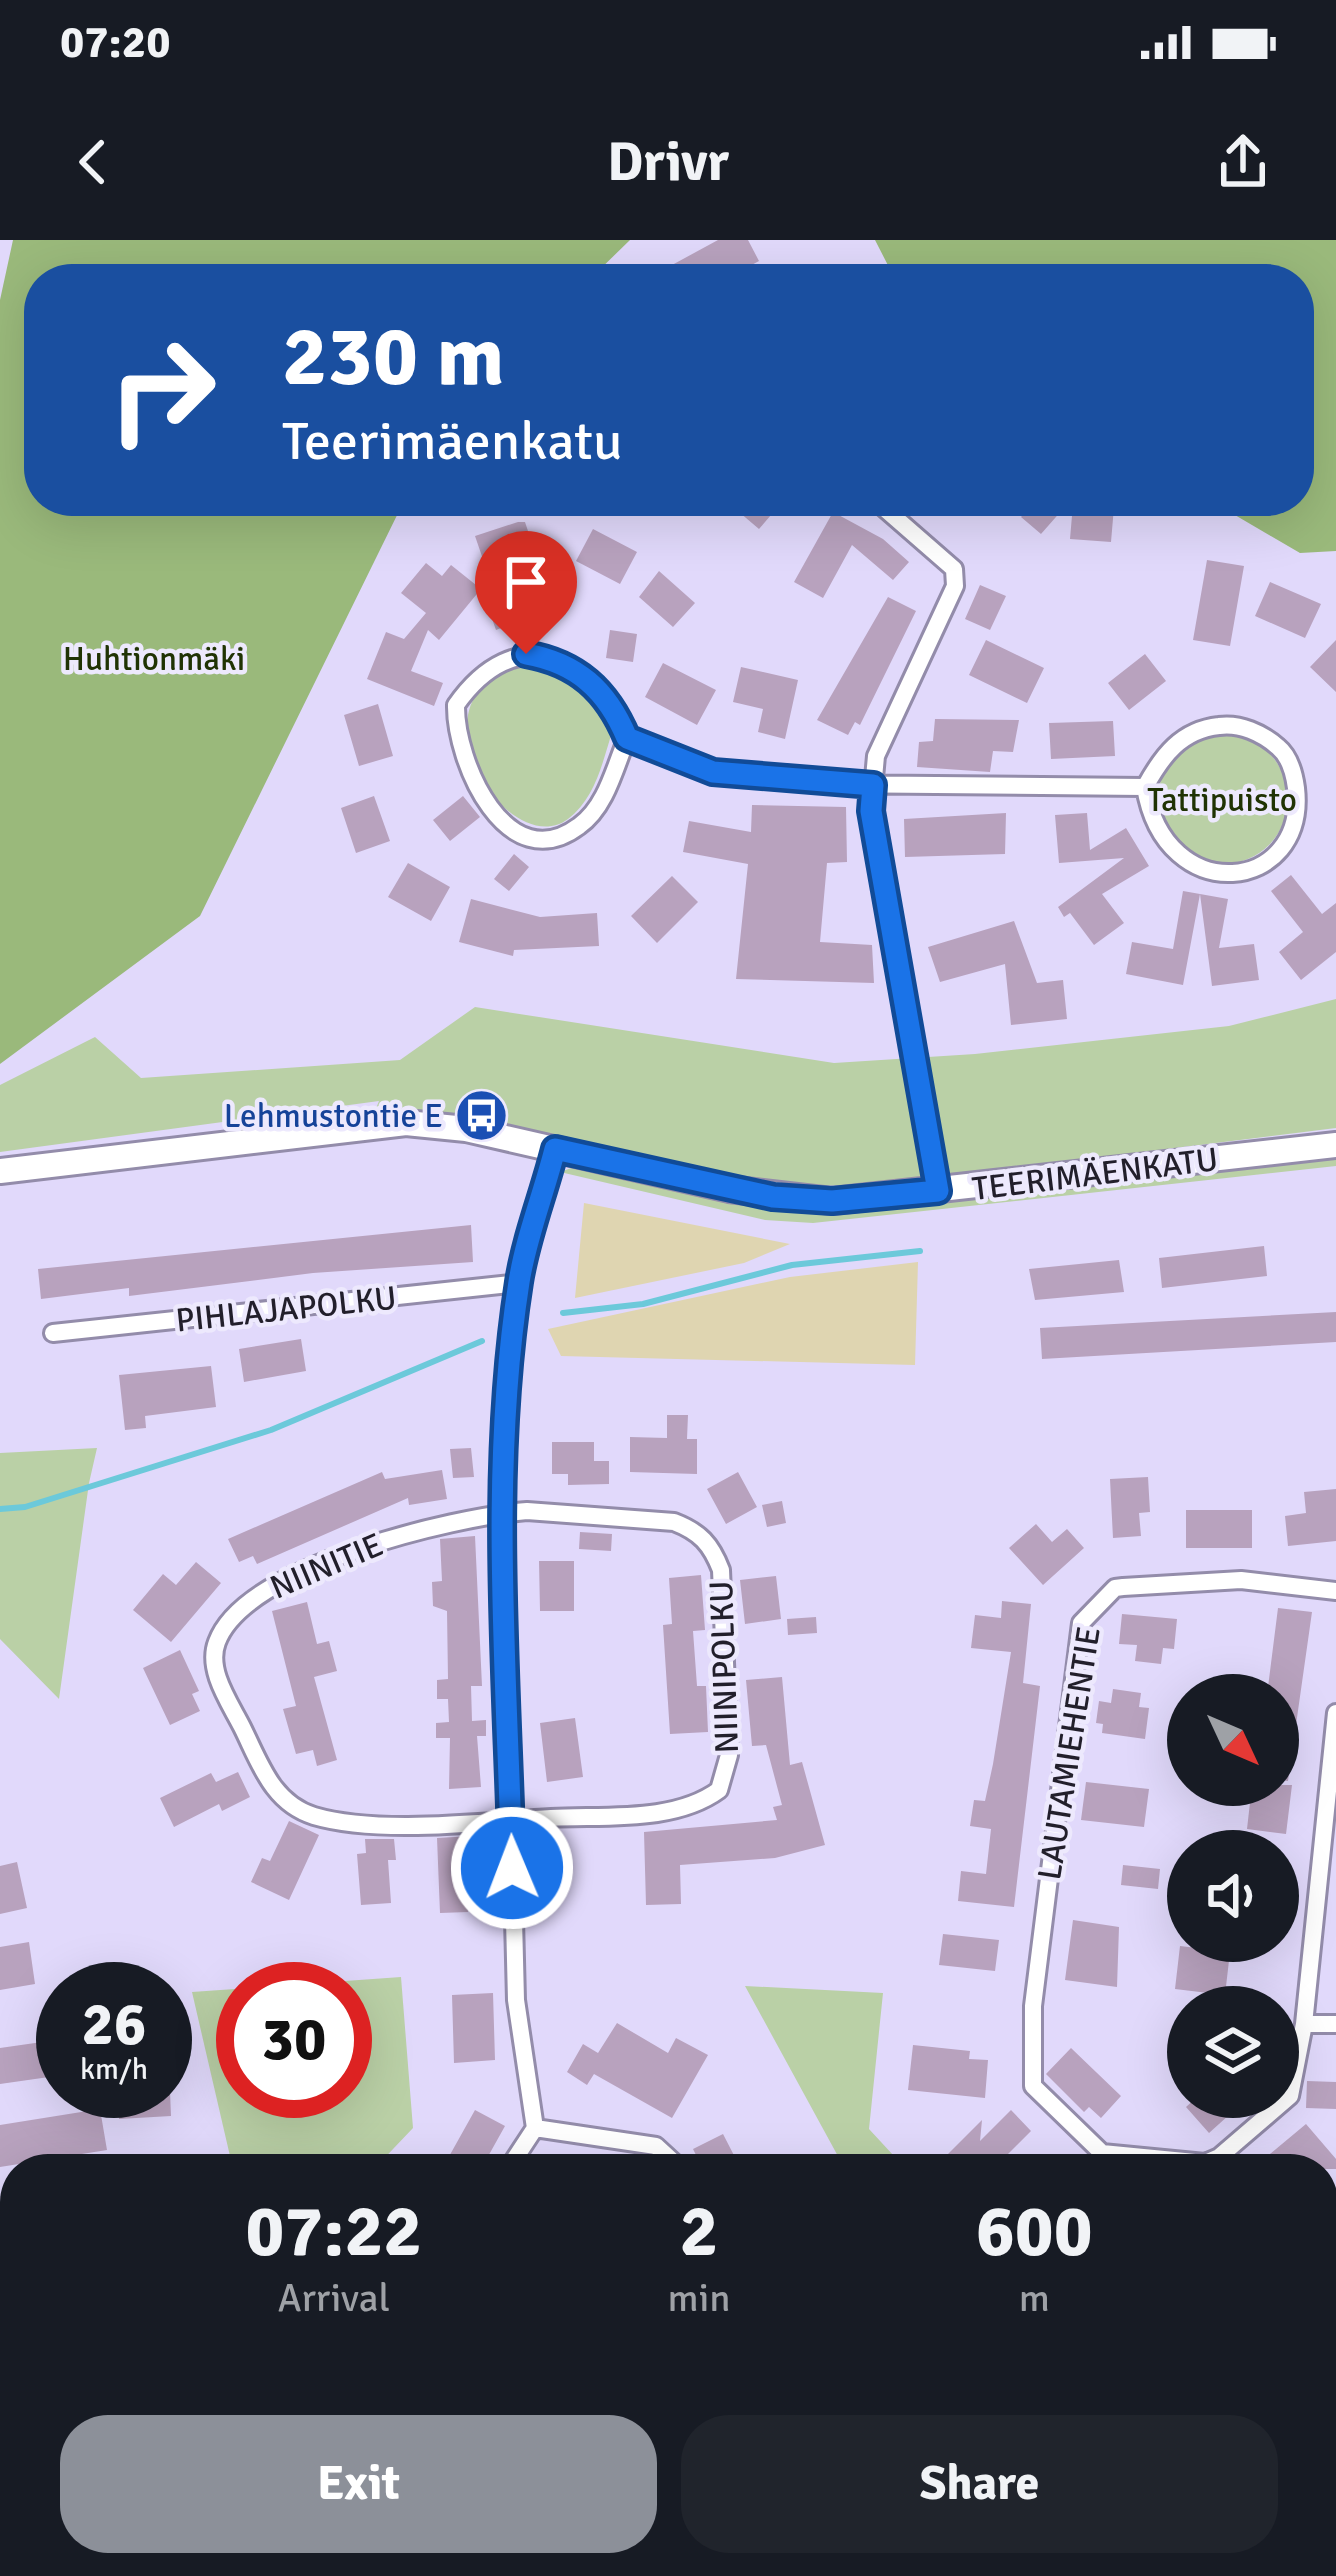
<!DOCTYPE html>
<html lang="en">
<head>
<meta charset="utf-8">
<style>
  body { margin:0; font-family:Signika,sans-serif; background:#20242c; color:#f1f3f6; height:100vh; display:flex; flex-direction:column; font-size:45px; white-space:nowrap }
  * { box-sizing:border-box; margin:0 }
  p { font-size:39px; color:#9ea1a6 }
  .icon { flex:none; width:66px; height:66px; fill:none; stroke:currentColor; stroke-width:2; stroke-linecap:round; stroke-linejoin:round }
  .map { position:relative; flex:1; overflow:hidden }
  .side { position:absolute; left:0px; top:1914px; width:1338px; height:423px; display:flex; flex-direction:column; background:#171b24; border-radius:48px 48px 0 0; box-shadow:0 12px 48px #0002 }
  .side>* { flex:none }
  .hud { position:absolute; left:24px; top:24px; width:1290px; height:252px; border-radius:48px; box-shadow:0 12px 48px #0002; background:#1a4fa0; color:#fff; overflow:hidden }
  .needle { width:78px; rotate:134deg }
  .buttons { position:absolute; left:1167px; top:1434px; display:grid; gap:24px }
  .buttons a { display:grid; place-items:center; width:132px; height:132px; border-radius:50%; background:#171b24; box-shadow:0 12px 48px #0002; font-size:60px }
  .speed { position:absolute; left:36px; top:1722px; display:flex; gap:24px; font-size:60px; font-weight:700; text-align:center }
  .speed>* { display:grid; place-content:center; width:156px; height:156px; border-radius:50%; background:#171b24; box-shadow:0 12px 48px #0002; line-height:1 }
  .speed small { font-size:30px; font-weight:400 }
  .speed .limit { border:18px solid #d22; background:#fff; color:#111 }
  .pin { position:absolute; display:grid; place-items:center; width:102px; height:102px; color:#fff; margin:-123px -51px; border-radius:50% 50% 50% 0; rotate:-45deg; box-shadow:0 0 12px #0007 }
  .pin .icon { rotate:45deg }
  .me { position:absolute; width:132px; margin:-66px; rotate:359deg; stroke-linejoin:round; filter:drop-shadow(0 0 9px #0008) }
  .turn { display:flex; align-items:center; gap:42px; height:252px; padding:0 60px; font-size:54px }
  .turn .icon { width:156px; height:156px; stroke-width:2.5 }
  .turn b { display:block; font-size:84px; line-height:102px }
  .eta { display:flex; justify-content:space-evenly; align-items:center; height:204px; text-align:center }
  .eta b { font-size:72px; font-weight:700; line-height:84px }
  .action { display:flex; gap:24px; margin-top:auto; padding:24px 60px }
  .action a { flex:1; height:138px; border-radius:48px; background:#8c9099; color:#fff; font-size:48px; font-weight:700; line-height:138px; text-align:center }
  .action a+a { background:#20242c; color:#f1f3f6 }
  .status { display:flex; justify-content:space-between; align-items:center; height:84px; padding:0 60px; background:#171b24; direction:ltr }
  .status svg { height:33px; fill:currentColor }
  header { display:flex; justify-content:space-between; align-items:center; height:156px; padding:0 60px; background:#171b24; font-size:54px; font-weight:700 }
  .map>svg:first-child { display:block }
  .green { fill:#bad0a6; fill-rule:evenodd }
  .forest { fill:#9ab97b }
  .sand { fill:#dfd5b1 }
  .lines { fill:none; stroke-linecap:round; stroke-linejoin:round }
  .stream { stroke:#6cc9da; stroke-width:6 }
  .building { fill:#b8a2be }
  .street-casing { stroke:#938caa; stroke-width:22 }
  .secondary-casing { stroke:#938caa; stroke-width:30 }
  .street { stroke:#fff; stroke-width:16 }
  .secondary { stroke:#fff; stroke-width:24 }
  .route-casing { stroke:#114b97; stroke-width:30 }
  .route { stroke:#1a73e8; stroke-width:21 }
  .labels { text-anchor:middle; stroke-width:9; stroke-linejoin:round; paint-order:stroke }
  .park-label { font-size:33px; fill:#203304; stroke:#ede9fd }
  .transit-label { font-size:33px; fill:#164399; stroke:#ede9fd; text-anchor:end }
  .street-label { font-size:33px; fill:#221f2b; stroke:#ede9fd }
</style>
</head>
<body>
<div class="status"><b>07:20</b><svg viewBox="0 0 49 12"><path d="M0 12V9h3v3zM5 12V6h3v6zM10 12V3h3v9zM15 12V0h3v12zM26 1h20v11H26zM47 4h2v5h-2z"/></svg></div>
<header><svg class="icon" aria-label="back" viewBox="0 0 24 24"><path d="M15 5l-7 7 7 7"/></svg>Drivr<svg class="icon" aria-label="share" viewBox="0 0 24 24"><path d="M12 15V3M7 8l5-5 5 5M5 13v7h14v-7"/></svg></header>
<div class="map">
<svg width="1336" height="2336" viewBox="0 0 1336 2336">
  <rect width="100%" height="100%" fill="#e1d9fb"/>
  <path class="green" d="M 525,423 C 570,433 588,452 613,489 C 603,520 596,558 568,579 C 508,624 399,455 525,423 Z
    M1158 559a65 65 0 1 1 130 0a65 65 0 1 1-130 0Z
    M 1336,759 L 1336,888 L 878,945 L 788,946 L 526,890 L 375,871 L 379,861 L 0,912 L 0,845 L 95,797 L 141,838 L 400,820 L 475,767 L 834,823 L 975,814 L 1229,786 Z
    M 1336,912 L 1336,926 L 813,983 L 765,980 L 560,932 L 574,927 L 716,959 L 820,974 Z
    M 97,1208 L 89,1243 L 59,1459 L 0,1399 L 0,1213 Z
    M 401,1737 L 413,1888 L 374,1929 L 233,1929 L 192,1752 ZM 243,1749 L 345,1749 L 345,1851 L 243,1851 Z
    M 745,1746 L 883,1753 L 869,1889 L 906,1929 L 845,1929 Z
    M 302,2322 L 366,2322 L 372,2336 L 272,2336 Z
    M 457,2322 L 959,2322 L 933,2336 L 466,2336 Z"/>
  <path class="forest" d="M 13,0 L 630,0 L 590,39 L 39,39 L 39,261 L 404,261 L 200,676 L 0,824 L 0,60 Z
    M 875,0 L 1336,0 L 1336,311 L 1300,313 L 1211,261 L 1299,261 L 1299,39 L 895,39 Z"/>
  <path class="sand" d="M 584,963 L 790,1004 L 744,1023 L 575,1058 Z
    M 918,1022 L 915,1125 L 561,1116 L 548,1089 L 790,1037 Z"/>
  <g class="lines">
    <path class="stream" d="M 563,1073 L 643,1064 L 792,1025 L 920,1011
      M 0,1269 L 25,1267 L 271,1190 L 482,1101"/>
  </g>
  <path class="building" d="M 718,0 L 748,0 L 759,21 L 726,39 L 680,39 L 672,25 Z
    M 726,261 L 783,261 L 759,289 Z
    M 1035,261 L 1070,261 L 1041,294 L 1021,277 Z
    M 1073,264 L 1114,267 L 1111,302 L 1070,299 Z
    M 833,272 L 883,299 L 909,322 L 893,340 L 852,305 L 823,358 L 794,342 Z
    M 518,282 L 525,282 L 539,324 L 515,333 L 531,377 L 496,390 L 482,350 L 498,363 L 475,296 Z
    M 593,289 L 637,312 L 620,344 L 576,321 Z
    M 1207,320 L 1244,326 L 1230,406 L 1193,400 Z
    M 426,323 L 442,336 L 451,325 L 481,349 L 439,400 L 428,390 L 411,431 L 443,443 L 434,466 L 367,439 L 386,392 L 404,399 L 426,373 L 401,353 Z
    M 659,331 L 695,363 L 673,387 L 639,357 Z
    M 1270,342 L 1321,364 L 1305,398 L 1255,376 Z
    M 980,345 L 1006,356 L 990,390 L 965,379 Z
    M 888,357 L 916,371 L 860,485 L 855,482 L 848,495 L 817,480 Z
    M 610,390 L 637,394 L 633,422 L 606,418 Z
    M 986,400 L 1044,428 L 1027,463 L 969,435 Z
    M 1336,400 L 1336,452 L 1310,427 Z
    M 1145,414 L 1166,441 L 1129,470 L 1108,443 Z
    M 663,423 L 716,450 L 697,485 L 645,457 Z
    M 741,427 L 798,440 L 785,499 L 758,492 L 763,469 L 733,462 Z
    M 378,464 L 393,516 L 359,526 L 344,475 Z
    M 935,479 L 1019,480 L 1013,512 L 993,511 L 990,532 L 917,527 L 919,502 L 933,501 Z
    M 1113,481 L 1115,516 L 1051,519 L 1049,483 Z
    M 374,556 L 390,601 L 356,613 L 341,568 Z
    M 463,556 L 480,577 L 450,601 L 433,580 Z
    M 752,565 L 846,567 L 847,622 L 827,623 L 820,702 L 872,705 L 874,743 L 736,739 L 748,624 L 683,612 L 689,581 L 751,592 Z
    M 1006,573 L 1005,614 L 905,617 L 904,579 Z
    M 1087,573 L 1090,610 L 1126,588 L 1149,626 L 1102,654 L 1124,683 L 1094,705 L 1070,673 L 1064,677 L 1058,667 L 1124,618 L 1059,623 L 1055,575 Z
    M 514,614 L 529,627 L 509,651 L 494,639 Z
    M 408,623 L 450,647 L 431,681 L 388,657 Z
    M 1291,635 L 1322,674 L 1336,663 L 1336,712 L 1301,740 L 1279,712 L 1303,692 L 1271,651 Z
    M 672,636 L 698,662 L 657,703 L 631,676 Z
    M 1183,651 L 1200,654 L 1183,745 L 1126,734 L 1132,702 L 1173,709 Z
    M 1200,654 L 1228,659 L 1219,708 L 1254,704 L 1259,740 L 1212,746 Z
    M 471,659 L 540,677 L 597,673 L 599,706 L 514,710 L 513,716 L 459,702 Z
    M 1014,681 L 1037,743 L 1063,740 L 1067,779 L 1011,785 L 1005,724 L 940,742 L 928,707 Z
    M 471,985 L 473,1022 L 313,1033 L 129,1056 L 129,1048 L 41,1059 L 38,1029 Z
    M 1264,1006 L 1267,1036 L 1162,1048 L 1159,1018 Z
    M 1119,1020 L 1124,1052 L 1035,1060 L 1029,1029 Z
    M 1336,1072 L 1336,1102 L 1042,1119 L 1040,1088 Z
    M 301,1099 L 306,1131 L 244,1142 L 239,1109 Z
    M 211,1126 L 216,1167 L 145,1176 L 146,1188 L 125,1190 L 119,1135 Z
    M 667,1175 L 688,1175 L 687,1199 L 697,1199 L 697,1234 L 630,1232 L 630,1197 L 667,1198 Z
    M 552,1202 L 594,1202 L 594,1221 L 609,1221 L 609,1244 L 568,1245 L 568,1234 L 552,1234 Z
    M 471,1208 L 474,1237 L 453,1238 L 450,1209 Z
    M 442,1230 L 447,1259 L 409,1265 L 408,1258 L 257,1324 L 253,1316 L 239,1322 L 228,1299 L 382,1232 L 385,1239 Z
    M 738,1232 L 757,1267 L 726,1284 L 707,1249 Z
    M 1148,1237 L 1150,1272 L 1139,1273 L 1141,1296 L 1113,1298 L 1110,1239 Z
    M 1336,1249 L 1336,1301 L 1288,1306 L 1285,1276 L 1306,1273 L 1304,1252 Z
    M 782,1261 L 786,1283 L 767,1287 L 762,1265 Z
    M 1186,1270 L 1252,1270 L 1252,1308 L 1186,1308 Z
    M 1036,1284 L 1052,1302 L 1067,1289 L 1084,1308 L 1043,1345 L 1009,1308 Z
    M 580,1292 L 612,1294 L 611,1311 L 579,1309 Z
    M 475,1296 L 482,1446 L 471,1446 L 472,1481 L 486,1480 L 486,1496 L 477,1496 L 481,1547 L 449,1549 L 450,1498 L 436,1498 L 436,1483 L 449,1482 L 448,1459 L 437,1459 L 437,1440 L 448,1439 L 447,1371 L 433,1366 L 432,1342 L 442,1341 L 440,1299 Z
    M 539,1321 L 574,1321 L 574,1371 L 540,1371 Z
    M 196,1322 L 221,1343 L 171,1402 L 133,1370 L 163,1334 L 176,1345 Z
    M 701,1335 L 705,1390 L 693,1391 L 697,1446 L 706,1446 L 708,1492 L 670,1494 L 663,1385 L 672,1384 L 669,1338 Z
    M 776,1336 L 781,1379 L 745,1384 L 740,1340 Z
    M 1002,1361 L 1031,1364 L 1023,1443 L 1040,1446 L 1014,1667 L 958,1661 L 961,1631 L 986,1634 L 991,1589 L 970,1586 L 974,1560 L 985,1561 L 993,1524 L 1011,1412 L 971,1408 L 975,1375 L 1001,1378 Z
    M 307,1362 L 317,1404 L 329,1401 L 337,1431 L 314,1437 L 337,1520 L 317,1526 L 313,1510 L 296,1514 L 283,1469 L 296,1466 L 272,1371 Z
    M 1278,1368 L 1312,1372 L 1288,1541 L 1278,1540 L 1278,1455 L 1267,1455 Z
    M 1122,1374 L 1177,1379 L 1174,1409 L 1163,1408 L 1161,1424 L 1135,1421 L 1137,1405 L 1119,1404 Z
    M 816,1377 L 817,1393 L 788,1395 L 787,1379 Z
    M 180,1410 L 199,1451 L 192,1454 L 200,1471 L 170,1485 L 143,1428 Z
    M 782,1437 L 790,1525 L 802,1522 L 825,1605 L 775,1618 L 680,1625 L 681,1664 L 646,1665 L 644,1592 L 777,1580 L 773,1567 L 782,1565 L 766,1505 L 752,1506 L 746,1440 Z
    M 1113,1449 L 1141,1453 L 1139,1467 L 1149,1468 L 1145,1499 L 1102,1493 L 1103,1484 L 1096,1483 L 1099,1461 L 1111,1463 Z
    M 575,1478 L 583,1537 L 547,1542 L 540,1483 Z
    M 238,1532 L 250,1557 L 222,1571 L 219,1564 L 174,1587 L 160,1558 L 211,1533 L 216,1542 Z
    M 1086,1542 L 1149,1549 L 1144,1587 L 1081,1580 Z
    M 1252,1545 L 1292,1545 L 1286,1594 L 1247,1589 Z
    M 289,1581 L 319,1595 L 289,1660 L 251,1642 L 262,1618 L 270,1621 Z
    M 473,1596 L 476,1648 L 467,1648 L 468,1672 L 440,1673 L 437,1598 Z
    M 365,1599 L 394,1599 L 396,1620 L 388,1620 L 391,1663 L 361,1665 L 357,1614 L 366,1613 Z
    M 17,1622 L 27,1668 L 0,1674 L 0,1626 Z
    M 1123,1625 L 1160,1629 L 1158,1649 L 1121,1645 Z
    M 1073,1680 L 1119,1687 L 1117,1747 L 1065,1740 Z
    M 943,1694 L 999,1700 L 995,1731 L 939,1725 Z
    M 29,1702 L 35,1744 L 0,1750 L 0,1707 Z
    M 1180,1706 L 1230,1712 L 1225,1755 L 1175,1749 Z
    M 493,1753 L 495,1820 L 454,1823 L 452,1755 Z
    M 617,1783 L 668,1813 L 676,1798 L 708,1815 L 672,1878 L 594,1834 L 587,1845 L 567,1832 L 583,1804 L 598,1813 Z
    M 63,1799 L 63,1835 L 0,1844 L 0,1808 Z
    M 913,1805 L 970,1811 L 969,1819 L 988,1820 L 985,1858 L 908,1850 Z
    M 1071,1808 L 1121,1856 L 1101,1878 L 1089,1867 L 1084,1872 L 1046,1834 Z
    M 1307,1841 L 1336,1842 L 1336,1869 L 1306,1868 Z
    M 117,1851 L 170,1851 L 171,1876 L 119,1879 Z
    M 1197,1857 L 1249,1857 L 1209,1893 L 1186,1867 Z
    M 100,1869 L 107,1910 L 0,1927 L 0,1885 Z
    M 475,1870 L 505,1886 L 481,1929 L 442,1929 Z
    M 1011,1870 L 1031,1891 L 993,1929 L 933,1929 L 982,1880 L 980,1901 Z
    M 1306,1884 L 1336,1919 L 1336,1929 L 1252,1929 Z
    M 723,1894 L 741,1929 L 703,1929 L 693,1909 Z"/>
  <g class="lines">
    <defs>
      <path id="street" d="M 876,261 L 954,329 L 955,346 L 876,516 L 871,571 L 938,951
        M 627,498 C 615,527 606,567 579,586 C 507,640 455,522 456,465 C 515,381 592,412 627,498 L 713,531 L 826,544 L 1145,547 C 1162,516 1181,490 1219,486 C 1240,483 1262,493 1278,507 C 1289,516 1294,533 1296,548 C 1308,653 1165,670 1145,547
        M 53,1093 L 519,1043
        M 527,1271 L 674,1282 C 700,1292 711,1304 721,1330 L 729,1515 L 719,1550 C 674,1583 604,1575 551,1578 C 482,1582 379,1595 314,1576 C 272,1563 260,1523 242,1487 C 230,1463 206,1430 217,1402 C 245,1326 453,1277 527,1271 Z
        M 1336,1351 L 1241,1340 L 1123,1347 L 1115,1348 L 1081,1383 L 1033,1766 L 1033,1846 L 1102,1913 L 1205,1923 L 1219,1917 L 1290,1856 L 1304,1784 L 1336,1473
        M 1304,1784 L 1336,1784
        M 535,1888 L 516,1760 L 504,1273 L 508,1146 L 519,1043 L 555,909
        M 535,1888 L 656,1906 L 681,1929
        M 508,1929 L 535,1888
        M 0,2017 L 15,2018
        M 0,2100 L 15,2091
        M 1323,2257 L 1336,2249
        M 1222,2336 L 1236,2322"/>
      <path id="secondary" d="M 0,931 L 406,883 L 466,889 L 729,949 L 832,961 L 1336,905"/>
    </defs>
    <use href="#street" class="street-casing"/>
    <use href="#secondary" class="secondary-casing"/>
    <use href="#street" class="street"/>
    <use href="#secondary" class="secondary"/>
  </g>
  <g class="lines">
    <defs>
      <path id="route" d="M 512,1628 C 507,1434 489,1233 519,1042 C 526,997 544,953 555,909 L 773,957 L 832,961 L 938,951 L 871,571 L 873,545 L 713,532 L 627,498 C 607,450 577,423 526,414"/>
    </defs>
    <use href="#route" class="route-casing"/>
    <use href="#route" class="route"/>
  </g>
  <defs>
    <symbol id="bus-disc" viewBox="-11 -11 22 22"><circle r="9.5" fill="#1a4fb4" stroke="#ede9fd"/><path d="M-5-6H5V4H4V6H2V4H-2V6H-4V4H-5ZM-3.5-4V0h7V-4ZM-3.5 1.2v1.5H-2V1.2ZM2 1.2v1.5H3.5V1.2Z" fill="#fff"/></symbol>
  </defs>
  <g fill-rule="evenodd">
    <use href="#bus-disc" x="452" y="846" width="59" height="59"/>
  </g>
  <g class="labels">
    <g class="park-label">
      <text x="154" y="430">Huhtionmäki</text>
      <text x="1222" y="571">Tattipuisto</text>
    </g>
    <g class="transit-label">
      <text x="443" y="887">Lehmustontie E</text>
    </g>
    <g class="street-label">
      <text transform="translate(1095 933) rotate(-7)" y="12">TEERIMÄENKATU</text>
      <text transform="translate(286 1068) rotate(-6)" y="12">PIHLAJAPOLKU</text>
      <text transform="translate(326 1325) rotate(-23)" y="12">NIINITIE</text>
      <text transform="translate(723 1427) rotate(-92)" y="12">NIINIPOLKU</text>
      <text transform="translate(1068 1513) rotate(-81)" y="12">LAUTAMIEHENTIE</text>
    </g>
  </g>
</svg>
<div class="buttons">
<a><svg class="needle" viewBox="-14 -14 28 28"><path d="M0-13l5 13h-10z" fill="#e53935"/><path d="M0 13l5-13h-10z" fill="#9ea1a6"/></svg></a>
<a><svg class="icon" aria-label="sound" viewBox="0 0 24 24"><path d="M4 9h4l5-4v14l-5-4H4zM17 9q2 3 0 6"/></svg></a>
<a><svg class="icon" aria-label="layers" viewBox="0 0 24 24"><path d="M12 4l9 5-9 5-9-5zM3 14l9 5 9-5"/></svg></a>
</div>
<div class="speed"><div>26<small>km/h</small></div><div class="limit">30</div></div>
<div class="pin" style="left:526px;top:414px;background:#d93025"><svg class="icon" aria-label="arrive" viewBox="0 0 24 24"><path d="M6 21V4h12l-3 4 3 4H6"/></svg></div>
<svg class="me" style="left:512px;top:1628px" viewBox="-20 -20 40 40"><circle r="17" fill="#1a73e8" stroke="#fff" stroke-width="3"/><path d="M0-11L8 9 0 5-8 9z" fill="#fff"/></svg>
<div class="hud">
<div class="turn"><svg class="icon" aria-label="right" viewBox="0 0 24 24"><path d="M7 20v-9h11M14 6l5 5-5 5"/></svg><div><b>230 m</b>Teerimäenkatu</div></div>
</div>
<section class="side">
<div class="eta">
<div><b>07:22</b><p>Arrival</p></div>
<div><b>2</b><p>min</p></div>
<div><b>600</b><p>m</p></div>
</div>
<div class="action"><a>Exit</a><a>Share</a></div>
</section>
</div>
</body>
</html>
